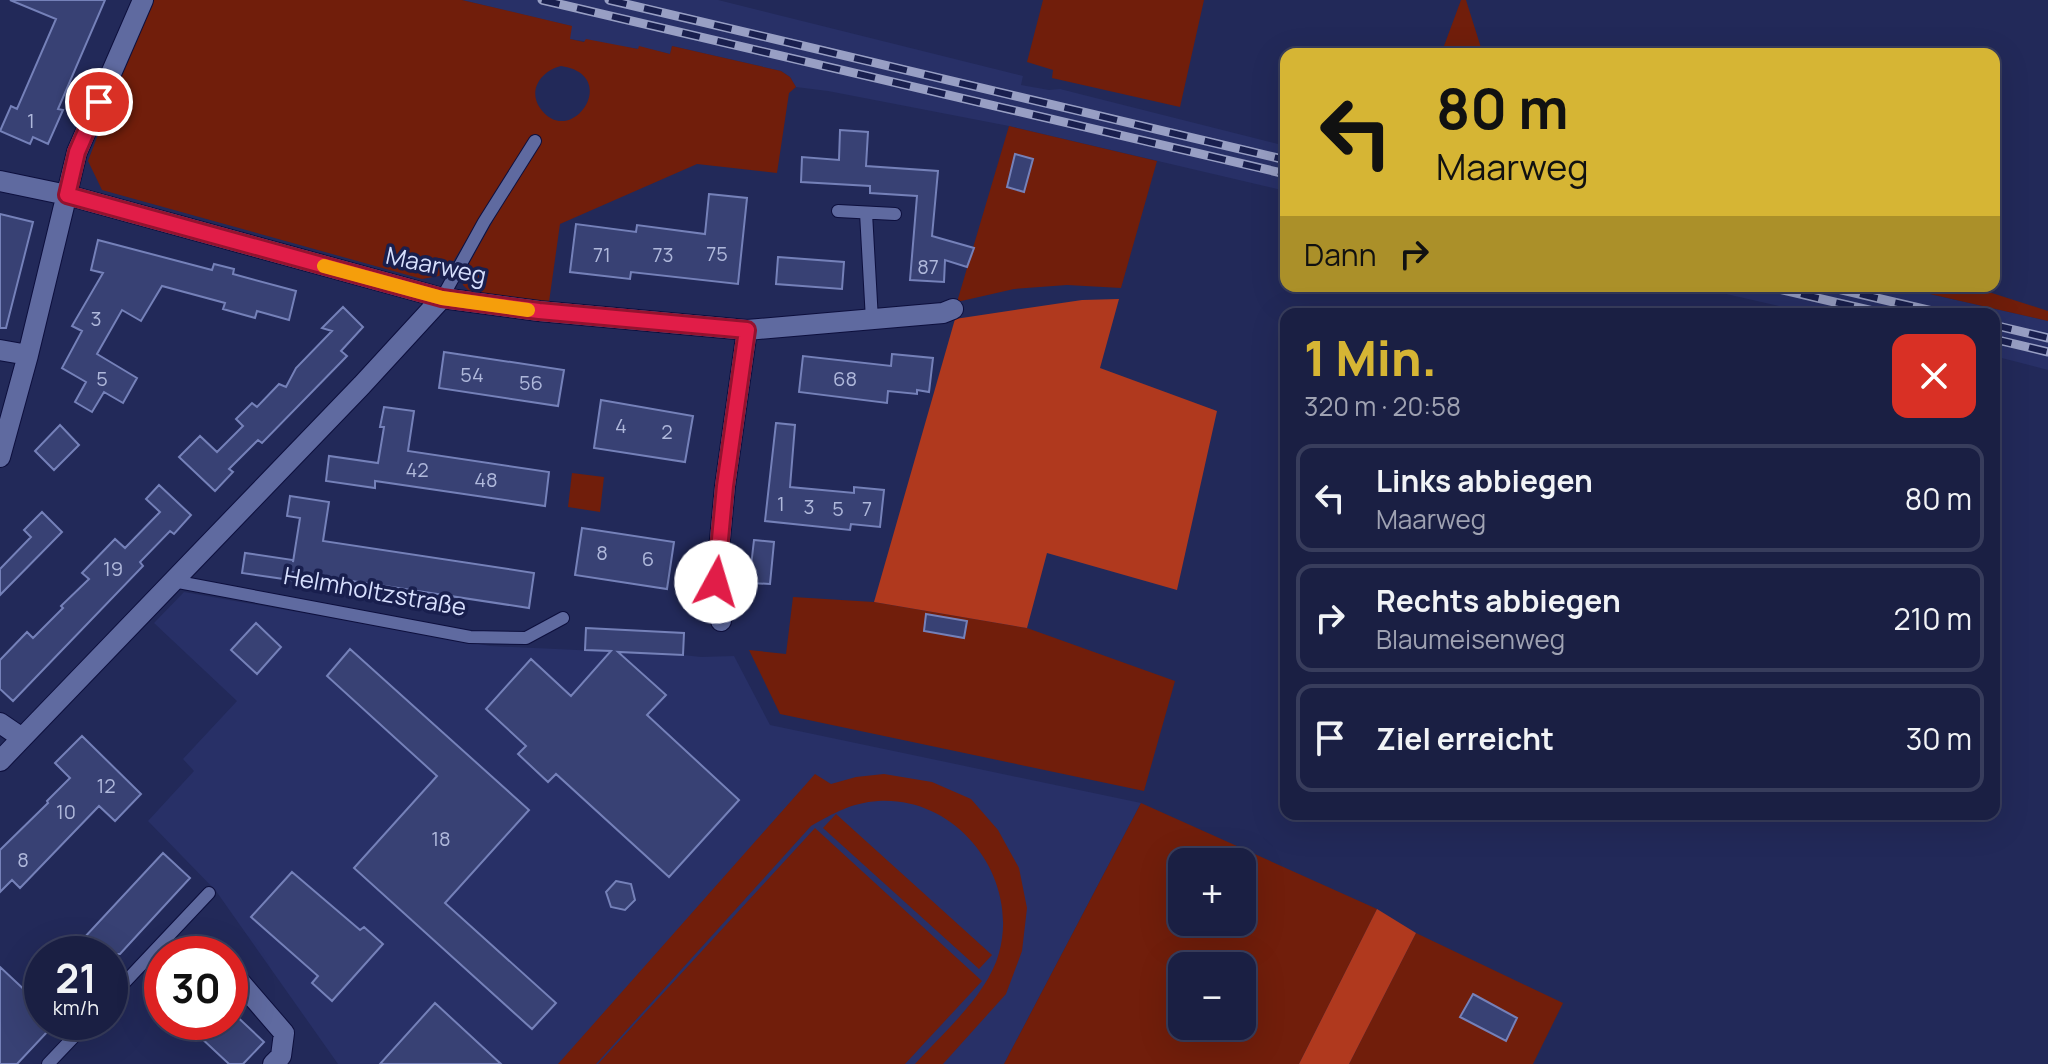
<!DOCTYPE html>
<html lang="de">
<head>
<meta charset="utf-8">
<style>
  body { margin:0; font-family:Manrope,sans-serif; background:#23274a; color:#f1f3f6; height:100vh; display:flex; flex-direction:column; font-size:30px; white-space:nowrap }
  * { box-sizing:border-box; margin:0 }
  p { font-size:26px; color:#9fa2b2 }
  .icon { flex:none; width:44px; height:44px; fill:none; stroke:currentColor; stroke-width:2; stroke-linecap:round; stroke-linejoin:round }
  .map { position:relative; flex:1; overflow:hidden }
  .panel { position:absolute; left:1280px; top:308px; width:720px; height:512px; display:flex; flex-direction:column; background:#1a1f43; border-radius:16px; box-shadow:0 8px 32px #0002,0 0 0 2px #383d5c }
  .panel>* { flex:none }
  .top-card { position:absolute; left:1280px; top:48px; width:720px; height:244px; border-radius:16px; box-shadow:0 8px 32px #0002,0 0 0 2px #383d5c; background:#d6b534; color:#111; overflow:hidden }
  .fabs { position:absolute; left:1168px; top:848px; display:grid; gap:16px }
  .fabs a { display:grid; place-items:center; width:88px; height:88px; border-radius:16px; background:#1a1f43; box-shadow:0 8px 32px #0002,0 0 0 2px #383d5c; font-size:40px }
  .speed { position:absolute; left:24px; top:936px; display:flex; gap:16px; font-size:40px; font-weight:700; text-align:center }
  .speed>* { display:grid; place-content:center; width:104px; height:104px; border-radius:50%; background:#1a1f43; box-shadow:0 8px 32px #0002,0 0 0 2px #383d5c; line-height:1 }
  .speed small { font-size:20px; font-weight:400 }
  .speed .limit { border:12px solid #d22; background:#fff; color:#111 }
  .pin { position:absolute; display:grid; place-items:center; width:68px; height:68px; color:#fff; margin:-34px; border:4px solid #fff; border-radius:50%; box-shadow:0 2px 8px #0007 }
  .me { position:absolute; width:88px; margin:-44px; rotate:6deg; stroke-linejoin:round; filter:drop-shadow(0 0 6px #0008) }
  .turn { display:flex; align-items:center; gap:28px; height:168px; padding:0 24px; font-size:36px }
  .turn .icon { width:104px; height:104px; stroke-width:2.5 }
  .turn b { display:block; font-size:56px; line-height:68px }
  .then { display:flex; align-items:center; height:76px; padding:0 24px; background:#0003; gap:16px; font-size:30px }
  .round { display:grid; place-items:center; flex:none; width:84px; height:84px; border-radius:16px; background:#23274a }
  .overview { display:flex; align-items:center; justify-content:space-between; height:136px; padding:0 24px }
  h1 { font-size:48px; font-weight:800; line-height:60px; color:#d6b534 }
  ul { padding:0; list-style:none }
  li { display:flex; align-items:center; gap:24px; height:108px; margin:0 16px 12px; padding:0 8px; border:4px solid #383d5c; border-radius:16px }
  li div { flex:1 }
  li b { display:block; font-size:30px }
  li em { font-style:normal }
  .map>svg:first-child { display:block }
  .built { fill:#283067 }
  .green { fill:#711e0b; fill-rule:evenodd }
  .forest { fill:#b0391e }
  .building { fill:#384174; stroke:#7581b9; stroke-width:2 }
  .lines { fill:none; stroke-linecap:round; stroke-linejoin:round }
  .lane-casing { stroke:#0d0f3d; stroke-width:14 }
  .street-casing { stroke:#0d0f3d; stroke-width:22 }
  .lane { stroke:#5f6aa0; stroke-width:12 }
  .street { stroke:#5f6aa0; stroke-width:20 }
  .rail-casing { stroke:#989fc4; stroke-width:9 }
  .rail { stroke:#191f4e; stroke-width:6; stroke-dasharray:18; stroke-linecap:butt }
  .route-casing { stroke:#92132f; stroke-width:20 }
  .route { stroke:#e11d48; stroke-width:14 }
  .slow { stroke:#f59e0b; stroke-width:14 }
  .labels { text-anchor:middle; stroke-width:7; stroke-linejoin:round; paint-order:stroke }
  .number-label { font-size:20px; fill:#afb8db }
  .street-label { font-size:24px; fill:#d7dffd; stroke:#191f4e }
</style>
</head>
<body>
<div class="map">
<svg width="2048" height="1064" viewBox="0 0 2048 1064">
  <rect width="100%" height="100%" fill="#222959"/>
  <path class="built" d="M 462,0 L 718,0 L 1023,76 L 1021,85 L 1049,90 L 1060,89 L 1286,146 L 1286,191 L 1009,126 L 828,91 L 796,87 L 790,77 L 781,71 L 672,46 L 670,54 L 640,47 L 639,49 L 569,39 L 571,26 Z
    M 1691,286 L 1895,286 L 2048,321 L 2048,370 L 1994,356 L 1994,314 L 1814,314 Z
    M 184,592 L 490,646 L 683,655 L 701,657 L 734,656 L 770,725 L 1141,803 L 1004,1064 L 338,1064 L 216,891 L 148,821 L 194,771 L 183,759 L 237,701 L 154,623 Z"/>
  <path class="green" d="M 153,0 L 462,0 L 572,26 L 570,39 L 584,42 L 586,39 L 638,49 L 639,46 L 670,54 L 672,46 L 781,71 L 790,77 L 796,87 L 789,93 L 777,173 L 697,164 L 560,224 L 549,302 L 470,292 L 463,285 L 462,276 L 494,219 L 484,212 L 449,268 L 439,276 L 422,279 L 102,190 L 88,161 L 126,61 ZM 561,66 C 623,75 570,151 540,108 C 527,89 543,70 561,66 Z
    M 1043,0 L 1204,0 L 1180,107 L 1052,78 L 1053,70 L 1027,62 Z
    M 1461,0 L 1466,0 L 1483,54 L 1441,54 Z
    M 1009,126 L 1157,161 L 1121,288 L 1067,285 L 1014,289 L 957,302 Z
    M 1895,286 L 1970,286 L 2048,311 L 2048,321 Z
    M 572,473 L 604,477 L 600,512 L 568,507 Z
    M 793,597 L 874,602 L 1027,628 L 1175,681 L 1144,791 L 780,714 L 749,650 L 786,654 Z
    M 815,774 L 831,784 L 856,777 L 884,774 L 932,782 L 971,799 L 998,830 L 1019,868 L 1027,908 L 1022,951 L 1006,994 L 943,1064 L 915,1064 C 943,1033 988,994 999,953 C 1020,878 958,796 878,801 C 851,803 834,813 811,826 L 596,1064 L 558,1064 Z
    M 1141,803 L 1377,909 L 1299,1064 L 1004,1064 ZM 1182,862 L 1242,862 L 1242,922 L 1182,922 ZM 1182,966 L 1242,966 L 1242,1026 L 1182,1026 Z
    M 836,814 L 992,955 L 979,969 L 823,828 Z
    M 815,828 L 982,981 L 905,1064 L 598,1064 Z
    M 1416,933 L 1563,1003 L 1533,1064 L 1349,1064 Z"/>
  <path class="forest" d="M 1119,299 L 1100,368 L 1217,411 L 1177,590 L 1047,553 L 1027,628 L 874,602 L 955,319 L 1082,300 Z
    M 1377,909 L 1416,933 L 1349,1064 L 1299,1064 Z"/>
  <path class="building" d="M 10,0 L 105,0 L 58,109 L 63,110 L 48,144 L 33,137 L 30,144 L 0,131 L 11,106 L 17,109 L 56,19 Z
    M 840,130 L 868,132 L 866,166 L 938,171 L 932,236 L 974,248 L 967,267 L 945,260 L 944,282 L 910,280 L 917,196 L 870,193 L 870,186 L 801,182 L 802,157 L 839,160 Z
    M 1015,154 L 1033,159 L 1024,192 L 1007,187 Z
    M 709,194 L 747,198 L 738,284 L 631,272 L 630,279 L 570,272 L 576,224 L 636,232 L 637,225 L 705,234 Z
    M 0,214 L 33,222 L 6,328 L 0,328 Z
    M 98,240 L 212,270 L 214,264 L 234,269 L 233,274 L 296,291 L 289,320 L 257,311 L 255,318 L 223,309 L 225,303 L 162,286 L 141,321 L 122,310 L 97,354 L 137,378 L 123,403 L 104,392 L 92,412 L 75,402 L 86,382 L 62,368 L 82,331 L 72,326 L 103,273 L 91,270 Z
    M 778,257 L 844,262 L 842,289 L 776,284 Z
    M 343,307 L 363,327 L 341,351 L 347,356 L 262,443 L 258,440 L 229,469 L 233,472 L 215,491 L 179,457 L 200,436 L 217,452 L 243,426 L 236,419 L 252,403 L 257,407 L 279,384 L 286,387 L 296,368 L 332,331 L 322,328 Z
    M 444,352 L 564,370 L 558,406 L 439,388 Z
    M 892,354 L 933,358 L 929,392 L 917,390 L 917,394 L 888,391 L 887,403 L 799,392 L 803,356 L 891,366 Z
    M 601,400 L 693,416 L 685,462 L 594,448 Z
    M 384,407 L 414,411 L 408,451 L 549,472 L 545,506 L 375,481 L 375,488 L 326,481 L 329,456 L 378,463 L 384,427 L 380,427 Z
    M 776,423 L 795,425 L 790,487 L 854,493 L 854,487 L 884,490 L 880,527 L 851,524 L 850,530 L 765,521 Z
    M 60,425 L 79,445 L 54,470 L 35,451 Z
    M 159,485 L 191,515 L 174,534 L 170,531 L 140,562 L 143,566 L 13,701 L 0,689 L 0,660 L 27,632 L 33,638 L 63,608 L 61,606 L 89,579 L 82,573 L 115,539 L 125,548 L 160,512 L 146,499 Z
    M 290,496 L 329,502 L 323,541 L 534,573 L 529,608 L 292,572 L 291,580 L 242,573 L 245,553 L 293,560 L 293,562 L 300,518 L 287,516 Z
    M 42,512 L 62,532 L 0,595 L 0,569 L 31,537 L 24,530 Z
    M 582,528 L 674,542 L 667,589 L 575,575 Z
    M 754,540 L 774,542 L 770,584 L 749,583 Z
    M 926,614 L 967,621 L 964,638 L 924,631 Z
    M 256,623 L 281,647 L 257,674 L 231,650 Z
    M 586,628 L 684,633 L 683,655 L 618,652 L 666,695 L 647,715 L 739,800 L 669,877 L 556,774 L 548,782 L 518,754 L 526,746 L 486,709 L 531,659 L 571,696 L 611,651 L 585,650 Z
    M 350,649 L 529,810 L 445,903 L 556,1003 L 532,1029 L 354,868 L 437,776 L 327,676 Z
    M 82,736 L 141,794 L 115,821 L 99,806 L 20,888 L 12,880 L 0,892 L 0,850 L 48,803 L 47,801 L 70,778 L 55,763 Z
    M 163,853 L 190,878 L 142,930 L 120,954 L 69,954 Z
    M 292,872 L 360,930 L 364,927 L 383,944 L 332,1001 L 312,983 L 318,976 L 251,917 Z
    M 616,881 L 631,884 L 635,900 L 625,910 L 611,907 L 606,892 Z
    M 0,967 L 30,995 L 42,983 L 42,1028 L 47,1032 L 17,1064 L 0,1064 Z
    M 1473,994 L 1517,1018 L 1506,1041 L 1460,1017 Z
    M 435,1003 L 501,1064 L 380,1064 Z
    M 230,1010 L 264,1042 L 243,1064 L 229,1064 L 184,1022 L 230,1022 Z"/>
  <g class="lines">
    <defs>
      <path id="lane" d="M 838,211 L 895,214
        M 866,213 L 872,320
        M 442,298 L 484,222 L 535,141
        M 173,581 L 470,637 L 526,638 L 563,618
        M 110,998 L 209,893
        M 48,1064 L 88,1022"/>
      <path id="street" d="M 0,181 L 67,195 L 442,298 L 539,311 L 747,330 L 943,313 L 953,309
        M 0,350 L 28,355
        M 0,457 L 28,355 L 77,152 L 143,0
        M 721,621 L 716,582 L 725,486 L 747,330
        M 0,723 L 22,738
        M 0,761 L 362,385 L 442,298
        M 240,982 L 284,1033 L 281,1056 L 273,1064"/>
    </defs>
    <use href="#lane" class="lane-casing"/>
    <use href="#street" class="street-casing"/>
    <use href="#lane" class="lane"/>
    <use href="#street" class="street"/>
    <defs>
      <path id="rail" d="M 542,0 L 1286,174
        M 609,0 L 1286,160
        M 1766,286 L 1886,314
        M 1825,286 L 1945,314
        M 1994,325 L 2048,338
        M 1994,339 L 2048,352"/>
    </defs>
    <use href="#rail" class="rail-casing"/>
    <use href="#rail" class="rail"/>
  </g>
  <g class="lines">
    <defs>
      <path id="route" d="M 99,102 L 77,152 L 67,195 L 442,298 L 539,311 L 747,330 L 725,486 L 716,582"/>
    </defs>
    <use href="#route" class="route-casing"/>
    <use href="#route" class="route"/>
    <path class="slow" d="M 324,266 L 442,298 L 528,310"/>
  </g>
  <g class="labels">
    <g class="number-label">
      <text x="31" y="128">1</text>
      <text x="717" y="261">75</text>
      <text x="602" y="262">71</text>
      <text x="663" y="262">73</text>
      <text x="928" y="274">87</text>
      <text x="96" y="326">3</text>
      <text x="472" y="382">54</text>
      <text x="102" y="386">5</text>
      <text x="845" y="386">68</text>
      <text x="531" y="390">56</text>
      <text x="621" y="433">4</text>
      <text x="667" y="439">2</text>
      <text x="417" y="477">42</text>
      <text x="486" y="487">48</text>
      <text x="781" y="511">1</text>
      <text x="809" y="514">3</text>
      <text x="838" y="516">5</text>
      <text x="867" y="516">7</text>
      <text x="602" y="560">8</text>
      <text x="648" y="566">6</text>
      <text x="113" y="576">19</text>
      <text x="106" y="793">12</text>
      <text x="66" y="819">10</text>
      <text x="441" y="846">18</text>
      <text x="23" y="867">8</text>
    </g>
    <g class="street-label">
      <text transform="translate(436 266) rotate(12)" y="8">Maarweg</text>
      <text transform="translate(375 592) rotate(10)" y="8">Helmholtzstraße</text>
    </g>
  </g>
</svg>
<div class="fabs">
<a>+</a>
<a>−</a>
</div>
<div class="speed"><div>21<small>km/h</small></div><div class="limit">30</div></div>
<div class="pin" style="left:99px;top:102px;background:#d93025"><svg class="icon" aria-label="arrive" viewBox="0 0 24 24"><path d="M6 21V4h12l-3 4 3 4H6"/></svg></div>
<svg class="me" style="left:716px;top:582px" viewBox="-20 -20 40 40"><circle r="19" fill="#fff"/><path d="M0-13L10 11 0 6-10 11z" fill="#e11d48"/></svg>
<div class="top-card">
<div class="turn"><svg class="icon" aria-label="left" viewBox="0 0 24 24"><path d="M17 20v-9H6M10 6l-5 5 5 5"/></svg><div><b>80 m</b>Maarweg</div></div>
<div class="then">Dann<svg class="icon" aria-label="right" viewBox="0 0 24 24"><path d="M7 20v-9h11M14 6l5 5-5 5"/></svg></div>
</div>
<section class="panel">
<div class="overview"><div><h1>1 Min.</h1><p>320 m · 20:58</p></div><a class="round" style="background:#d93025;color:#fff"><svg class="icon" aria-label="close" viewBox="0 0 24 24"><path d="M6 6l12 12M18 6L6 18"/></svg></a></div>
<ul>
<li><svg class="icon" aria-label="left" viewBox="0 0 24 24"><path d="M17 20v-9H6M10 6l-5 5 5 5"/></svg><div><b>Links abbiegen</b><p>Maarweg</p></div><em>80 m</em></li>
<li><svg class="icon" aria-label="right" viewBox="0 0 24 24"><path d="M7 20v-9h11M14 6l5 5-5 5"/></svg><div><b>Rechts abbiegen</b><p>Blaumeisenweg</p></div><em>210 m</em></li>
<li><svg class="icon" aria-label="arrive" viewBox="0 0 24 24"><path d="M6 21V4h12l-3 4 3 4H6"/></svg><div><b>Ziel erreicht</b></div><em>30 m</em></li>
</ul>
</section>
</div>
</body>
</html>
